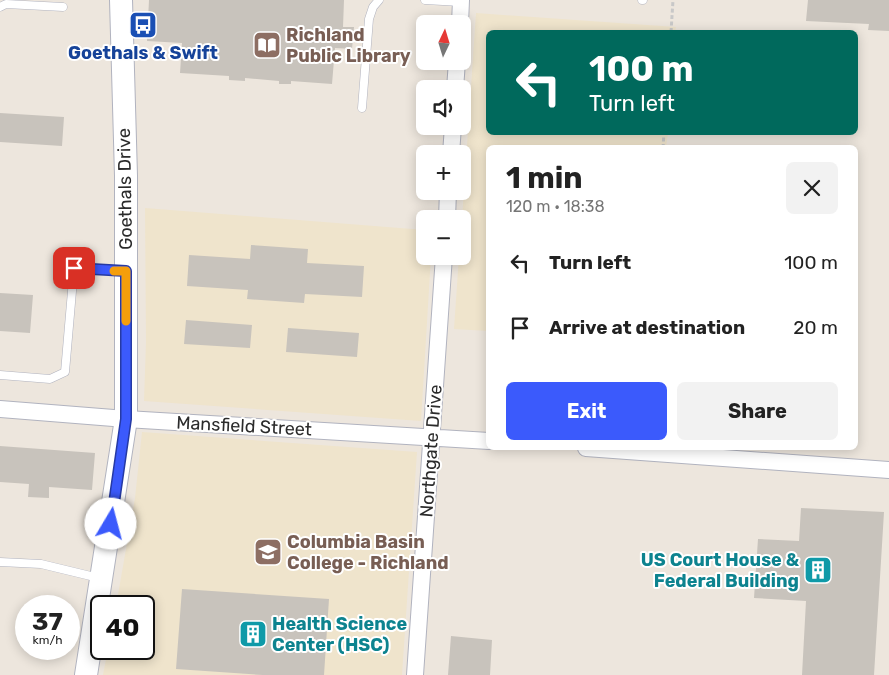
<!DOCTYPE html>
<html lang="en">
<head>
<meta charset="utf-8">
<style>
  body { margin:0; font-family:Rubik,sans-serif; background:#f2f2f2; color:#222; height:100vh; display:flex; flex-direction:column; font-size:19px; white-space:nowrap }
  * { box-sizing:border-box; margin:0 }
  p { font-size:16px; color:#767676 }
  .icon { flex:none; width:28px; height:28px; fill:none; stroke:currentColor; stroke-width:2; stroke-linecap:round; stroke-linejoin:round }
  .map { position:relative; flex:1; overflow:hidden }
  .sheet { position:absolute; left:486px; top:145px; width:372px; height:305px; display:flex; flex-direction:column; background:#fff; border-radius:8px; box-shadow:0 2px 12px #0003 }
  .sheet>* { flex:none }
  .top-card { position:absolute; left:486px; top:30px; width:372px; height:105px; border-radius:8px; box-shadow:0 2px 12px #0003; background:#00695c; color:#fff; overflow:hidden }
  .needle { width:32px; rotate:4deg }
  .fabs { position:absolute; left:416px; top:15px; display:grid; gap:10px }
  .fabs a { display:grid; place-items:center; width:55px; height:55px; border-radius:8px; background:#fff; box-shadow:0 2px 12px #0003; font-size:25px }
  .speed { position:absolute; left:15px; top:595px; display:flex; gap:10px; font-size:25px; font-weight:700; text-align:center }
  .speed>* { display:grid; place-content:center; width:65px; height:65px; border-radius:50%; background:#fff; box-shadow:0 2px 12px #0003; line-height:1 }
  .speed small { font-size:12px; font-weight:400 }
  .speed .limit { border:2px solid #111; border-radius:8px; background:#fff; color:#111 }
  .pin { position:absolute; display:grid; place-items:center; width:42px; height:42px; color:#fff; margin:-21px; border-radius:10px; box-shadow:0 2px 8px #0006 }
  .me { position:absolute; width:55px; margin:-28px; rotate:8deg; stroke-linejoin:round; filter:drop-shadow(0 0 4px #0008) }
  .turn { display:flex; align-items:center; gap:18px; height:105px; padding:0 20px; font-size:22px }
  .turn .icon { width:65px; height:65px; stroke-width:2.5 }
  .turn b { display:block; font-size:35px; line-height:42px }
  .round { display:grid; place-items:center; flex:none; width:52px; height:52px; border-radius:8px; background:#f2f2f2 }
  .summary { display:flex; align-items:center; justify-content:space-between; height:85px; padding:0 20px }
  h1 { font-size:30px; font-weight:700; line-height:38px }
  .button { display:flex; gap:10px; margin-top:auto; padding:10px 20px }
  .button a { flex:1; height:58px; border-radius:8px; background:#3b5afc; color:#fff; font-size:20px; font-weight:700; line-height:58px; text-align:center }
  .button a+a { background:#f2f2f2; color:#222 }
  ul { padding:0; list-style:none }
  li { display:flex; align-items:center; gap:15px; height:65px; padding:0 20px }
  li div { flex:1 }
  li b { display:block; font-size:19px }
  li em { font-style:normal }
  .map>svg:first-child { display:block }
  .education { fill:#efe4cc }
  .building { fill:#c8c3bc }
  .lines { fill:none; stroke-linecap:round; stroke-linejoin:round }
  .lane-casing { stroke:#b1b3bf; stroke-width:9 }
  .street-casing { stroke:#b1b3bf; stroke-width:18 }
  .secondary-casing { stroke:#b1b3bf; stroke-width:24 }
  .path { stroke:#c8c8c8; stroke-width:3; stroke-dasharray:4 2.5; stroke-linecap:butt }
  .lane { stroke:#fff; stroke-width:8 }
  .street { stroke:#fff; stroke-width:16 }
  .secondary { stroke:#fff; stroke-width:22 }
  .route-casing { stroke:#263aa4; stroke-width:12 }
  .route { stroke:#3b5afc; stroke-width:9 }
  .slow { stroke:#f59e0b; stroke-width:9 }
  .labels { text-anchor:middle; stroke-width:4; stroke-linejoin:round; paint-order:stroke }
  .education-label { font-size:18px; font-weight:bold; fill:#785e54; stroke:#fff; text-anchor:start }
  .transit-label { font-size:18px; font-weight:bold; fill:#164399; stroke:#fff }
  .street-label { font-size:18px; fill:#2b2b2b; stroke:#fff }
  .culture-label { font-size:18px; font-weight:bold; fill:#0d838f; stroke:#fff; text-anchor:end }
</style>
</head>
<body>
<div class="map">
<svg width="889" height="675" viewBox="0 0 889 675">
  <rect width="100%" height="100%" fill="#ede6dd"/>
  <path class="education" d="M 476,13 L 676,27 L 675,32 L 489,32 L 489,132 L 668,133 L 666,147 L 489,148 L 489,331 L 454,329 L 459,256 L 462,256 L 462,219 Z
    M 145,208 L 425,230 L 425,256 L 431,256 L 421,421 L 144,401 L 146,342 Z
    M 142,432 L 417,452 L 402,675 L 103,675 L 108,649 L 144,649 L 144,606 L 116,606 L 135,498 Z"/>
  <path class="building" d="M 149,0 L 344,0 L 343,27 L 354,27 L 352,49 L 335,48 L 332,84 L 291,81 L 291,84 L 279,84 L 279,81 L 245,78 L 245,81 L 229,80 L 229,76 L 180,73 L 182,43 L 147,41 Z
    M 808,0 L 889,0 L 889,31 L 868,30 L 869,24 L 806,21 Z
    M 0,113 L 64,117 L 62,146 L 0,142 Z
    M 251,245 L 308,249 L 307,263 L 364,266 L 362,297 L 305,294 L 304,303 L 247,299 L 248,290 L 187,286 L 189,255 L 250,259 Z
    M 0,293 L 33,295 L 30,333 L 0,331 Z
    M 186,320 L 252,325 L 250,348 L 184,344 Z
    M 288,328 L 359,333 L 357,357 L 286,352 Z
    M 0,446 L 95,453 L 92,490 L 49,487 L 49,498 L 28,497 L 29,484 L 0,482 Z
    M 801,508 L 884,512 L 874,675 L 802,675 L 806,601 L 754,598 L 758,539 L 799,541 Z
    M 182,589 L 329,599 L 324,675 L 263,675 L 176,669 Z
    M 451,636 L 492,640 L 490,675 L 448,675 Z"/>
  <g class="lines">
    <defs>
      <path id="lane" d="M 425,0 L 461,2
        M 642,0 L 643,0
        M 0,7 L 6,4 L 63,7
        M 362,108 L 369,19 L 373,7 L 379,0
        M 0,375 L 50,379 L 65,372 L 74,268 L 125,271
        M 0,562 L 41,564 L 99,578"/>
      <path id="street" d="M 460,24 L 461,0
        M 455,89 L 457,61
        M 451,154 L 453,126
        M 447,219 L 448,191
        M 0,409 L 126,419 L 489,441
        M 586,448 L 889,470
        M 415,675 L 444,256"/>
      <path id="secondary" d="M 86,675 L 126,419 L 126,176 L 121,0"/>
    </defs>
    <use href="#lane" class="lane-casing"/>
    <use href="#street" class="street-casing"/>
    <use href="#secondary" class="secondary-casing"/>
    <path class="path" d="M 671,32 L 673,0
      M 663,148 L 664,132"/>
    <use href="#lane" class="lane"/>
    <use href="#street" class="street"/>
    <use href="#secondary" class="secondary"/>
  </g>
  <g class="lines">
    <defs>
      <path id="route" d="M 74,268 L 126,271 L 126,419 L 111,524"/>
    </defs>
    <use href="#route" class="route-casing"/>
    <use href="#route" class="route"/>
    <path class="slow" d="M 114,271 L 126,271 L 126,321"/>
  </g>
  <defs>
    <symbol id="bus-square" viewBox="-11 -11 22 22"><rect x="-9" y="-9" width="18" height="18" rx="4" fill="#1a4fb4" stroke="#fff"/><path d="M-5-6H5V4H4V6H2V4H-2V6H-4V4H-5ZM-3.5-4V0h7V-4ZM-3.5 1.2v1.5H-2V1.2ZM2 1.2v1.5H3.5V1.2Z" fill="#fff"/></symbol>
    <symbol id="library-square" viewBox="-11 -11 22 22"><rect x="-9" y="-9" width="18" height="18" rx="4" fill="#8d6e63" stroke="#fff"/><path d="M-6-4Q-3-5.5-.7-3.5V5Q-3 3-6 4ZM6-4Q3-5.5 .7-3.5V5Q3 3 6 4Z" fill="#fff"/></symbol>
    <symbol id="university-square" viewBox="-11 -11 22 22"><rect x="-9" y="-9" width="18" height="18" rx="4" fill="#8d6e63" stroke="#fff"/><path d="M0-5L7-2L0 1L-7-2ZM-4 1L0 2.5L4 1V4Q0 6-4 4Z" fill="#fff"/></symbol>
    <symbol id="building-square" viewBox="-11 -11 22 22"><rect x="-9" y="-9" width="18" height="18" rx="4" fill="#0f9aa8" stroke="#fff"/><path d="M-4-6H4V6H1V3H-1V6H-4ZM-2.5-4.3h1.7v1.8h-1.7ZM.8-4.3h1.7v1.8H.8ZM-2.5-1h1.7V.8h-1.7ZM.8-1h1.7V.8H.8Z" fill="#fff"/></symbol>
  </defs>
  <g fill-rule="evenodd">
    <use href="#bus-square" x="127" y="9" width="32" height="32"/>
    <use href="#library-square" x="251" y="29" width="32" height="32"/>
    <use href="#university-square" x="252" y="536" width="32" height="32"/>
    <use href="#building-square" x="802" y="554" width="32" height="32"/>
    <use href="#building-square" x="237" y="618" width="32" height="32"/>
  </g>
  <g class="labels">
    <g class="education-label">
      <text x="286" y="41">Richland<tspan x="286" dy="21">Public Library</tspan></text>
      <text x="287" y="548">Columbia Basin<tspan x="287" dy="21">College - Richland</tspan></text>
    </g>
    <g class="transit-label">
      <text x="143" y="59">Goethals &amp; Swift</text>
    </g>
    <g class="street-label">
      <text transform="translate(125 189) rotate(-91)" y="6">Goethals Drive</text>
      <text transform="translate(244 426) rotate(3)" y="6">Mansfield Street</text>
      <text transform="translate(431 451) rotate(-86)" y="6">Northgate Drive</text>
    </g>
    <g class="culture-label">
      <text x="799" y="566">US Court House &amp;<tspan x="799" dy="21">Federal Building</tspan></text>
      <text x="272" y="630" text-anchor="start">Health Science<tspan x="272" dy="21">Center (HSC)</tspan></text>
    </g>
  </g>
</svg>
<div class="fabs">
<a><svg class="needle" viewBox="-14 -14 28 28"><path d="M0-13l5 13h-10z" fill="#e53935"/><path d="M0 13l5-13h-10z" fill="#767676"/></svg></a>
<a><svg class="icon" aria-label="sound" viewBox="0 0 24 24"><path d="M4 9h4l5-4v14l-5-4H4zM17 9q2 3 0 6"/></svg></a>
<a>+</a>
<a>−</a>
</div>
<div class="speed"><div>37<small>km/h</small></div><div class="limit">40</div></div>
<div class="pin" style="left:74px;top:268px;background:#d93025"><svg class="icon" aria-label="arrive" viewBox="0 0 24 24"><path d="M6 21V4h12l-3 4 3 4H6"/></svg></div>
<svg class="me" style="left:111px;top:524px" viewBox="-20 -20 40 40"><circle r="19" fill="#fff"/><path d="M0-13L10 11 0 6-10 11z" fill="#3b5afc"/></svg>
<div class="top-card">
<div class="turn"><svg class="icon" aria-label="left" viewBox="0 0 24 24"><path d="M17 20v-9H6M10 6l-5 5 5 5"/></svg><div><b>100 m</b>Turn left</div></div>
</div>
<section class="sheet">
<div class="summary"><div><h1>1 min</h1><p>120 m · 18:38</p></div><a class="round"><svg class="icon" aria-label="close" viewBox="0 0 24 24"><path d="M6 6l12 12M18 6L6 18"/></svg></a></div>
<ul>
<li><svg class="icon" aria-label="left" viewBox="0 0 24 24"><path d="M17 20v-9H6M10 6l-5 5 5 5"/></svg><div><b>Turn left</b></div><em>100 m</em></li>
<li><svg class="icon" aria-label="arrive" viewBox="0 0 24 24"><path d="M6 21V4h12l-3 4 3 4H6"/></svg><div><b>Arrive at destination</b></div><em>20 m</em></li>
</ul>
<div class="button"><a>Exit</a><a>Share</a></div>
</section>
</div>
</body>
</html>
